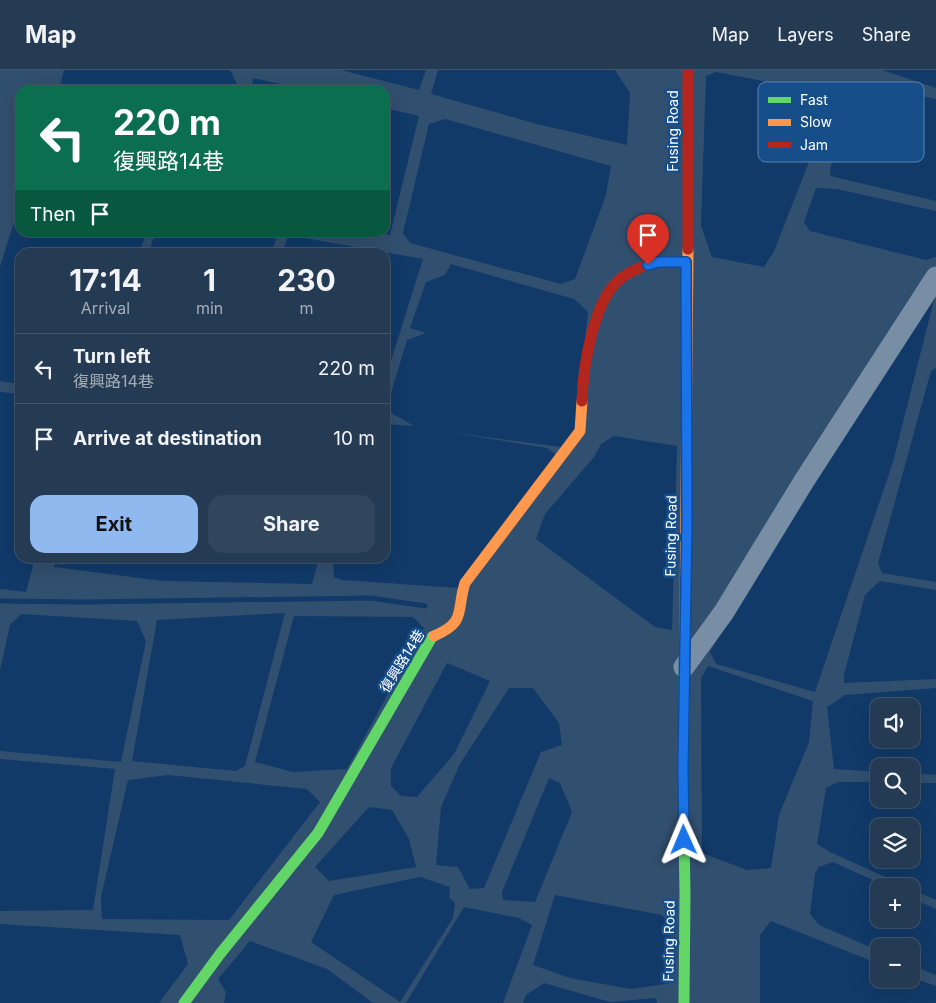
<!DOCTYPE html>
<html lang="en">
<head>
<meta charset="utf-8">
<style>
  body { margin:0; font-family:Inter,"Noto Sans TC",sans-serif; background:#31465d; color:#f1f3f6; height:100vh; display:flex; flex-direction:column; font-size:19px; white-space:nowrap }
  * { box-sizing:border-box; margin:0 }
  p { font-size:16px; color:#a3adb8 }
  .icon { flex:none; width:28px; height:28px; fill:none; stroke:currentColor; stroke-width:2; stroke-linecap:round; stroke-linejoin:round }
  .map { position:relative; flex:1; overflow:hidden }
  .sheet { position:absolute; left:15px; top:178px; width:375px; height:315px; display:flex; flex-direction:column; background:#253b53; border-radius:15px; box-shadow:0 5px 20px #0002,0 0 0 1px #42556a }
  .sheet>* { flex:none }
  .banner { position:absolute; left:15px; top:15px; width:375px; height:152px; border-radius:15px; box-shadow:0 5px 20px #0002,0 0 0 1px #42556a; background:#0b6e4f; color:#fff; overflow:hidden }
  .tools { position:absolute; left:870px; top:628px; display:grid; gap:10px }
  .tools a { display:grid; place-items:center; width:50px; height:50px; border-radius:10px; background:#253b53; box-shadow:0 5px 20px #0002,0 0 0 1px #42556a; font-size:25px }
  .pin { position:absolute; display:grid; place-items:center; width:42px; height:42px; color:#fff; margin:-51px -21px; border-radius:50% 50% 50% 0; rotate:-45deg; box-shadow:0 0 5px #0007 }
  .pin .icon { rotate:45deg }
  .me { position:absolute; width:55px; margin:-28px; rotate:359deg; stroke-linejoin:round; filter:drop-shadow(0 0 4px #0008) }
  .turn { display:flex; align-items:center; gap:18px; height:105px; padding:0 15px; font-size:22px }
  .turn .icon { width:65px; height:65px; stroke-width:2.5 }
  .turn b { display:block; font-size:35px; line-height:42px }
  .then { display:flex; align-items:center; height:48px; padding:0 15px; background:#0003; gap:10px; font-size:19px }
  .eta { display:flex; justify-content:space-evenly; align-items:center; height:85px; text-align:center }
  .eta b { font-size:30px; font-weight:700; line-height:35px }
  .button { display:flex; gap:10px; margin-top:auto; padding:10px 15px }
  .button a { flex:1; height:58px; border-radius:15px; background:#90b9f0; color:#111; font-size:20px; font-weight:700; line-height:58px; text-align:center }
  .button a+a { background:#31465d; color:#f1f3f6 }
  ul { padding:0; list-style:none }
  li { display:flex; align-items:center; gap:15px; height:70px; padding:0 15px; border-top:1px solid #42556a }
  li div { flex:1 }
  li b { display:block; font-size:19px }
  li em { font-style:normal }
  header { display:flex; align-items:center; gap:30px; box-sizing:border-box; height:70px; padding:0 25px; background:#253b53; border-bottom:1px solid #42556a }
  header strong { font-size:24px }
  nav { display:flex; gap:28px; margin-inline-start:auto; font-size:18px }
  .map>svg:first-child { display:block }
  .water { fill:#113a69; fill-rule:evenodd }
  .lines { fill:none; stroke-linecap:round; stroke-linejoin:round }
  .stream { stroke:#113a69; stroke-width:5 }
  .street { stroke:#788ea5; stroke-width:21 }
  .fast { stroke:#63d668; stroke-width:11 }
  .slow { stroke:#ff974d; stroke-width:11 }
  .jam { stroke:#b3261e; stroke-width:11 }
  .route-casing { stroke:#114b97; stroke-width:12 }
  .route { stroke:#1a73e8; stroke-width:9 }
  .labels { text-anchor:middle; stroke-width:5; stroke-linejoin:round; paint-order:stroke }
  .street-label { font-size:14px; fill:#fff; stroke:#164e8a }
  .key { fill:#164e8a; stroke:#5c83ad; stroke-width:1 }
  .key-label { font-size:14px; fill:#fff }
</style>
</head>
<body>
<header>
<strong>Map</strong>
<nav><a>Map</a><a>Layers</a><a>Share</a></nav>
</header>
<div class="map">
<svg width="936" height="933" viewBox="0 0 936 933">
  <rect width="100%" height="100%" fill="#314f6f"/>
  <path class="water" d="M 64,0 L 230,0 L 239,18 L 239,20 L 59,20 Z
    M 341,0 L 426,0 L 419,20 Z
    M 438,0 L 615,0 L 630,23 L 627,75 L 537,54 L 431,24 Z
    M 882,0 L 936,0 L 936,18 Z
    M 716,2 L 845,27 L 835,58 L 818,69 L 774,181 L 764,197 L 712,187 L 701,156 L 706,6 Z
    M 253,8 L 307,20 L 252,20 Z
    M 888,16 L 911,24 L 936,29 L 936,131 L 830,106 L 831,95 L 842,78 L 863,54 L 875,23 Z
    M 385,38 L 419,46 L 390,165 L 377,163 L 385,162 Z
    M 445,49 L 611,96 L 606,125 L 575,209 L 561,214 L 410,173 L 403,163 L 429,54 Z
    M 816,118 L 837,119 L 936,141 L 936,187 L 926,190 L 810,161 L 804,152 Z
    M 20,133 L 20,162 L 147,163 L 139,182 L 20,182 L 20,314 L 0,311 L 0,197 Z
    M 155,163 L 275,162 L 278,163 L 272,182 L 149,182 Z
    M 288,165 L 423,189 L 385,310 L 385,182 L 283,182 Z
    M 451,194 L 574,229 L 588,242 L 575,357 L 561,377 L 448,362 L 547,378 L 556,385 L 459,518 L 342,510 L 334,507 L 333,488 L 385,488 L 385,354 L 414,356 L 386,340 L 407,270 L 426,263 L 410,258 L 426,212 L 445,205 Z
    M 936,222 L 893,392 L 815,622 L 716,594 L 710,582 L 830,378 Z
    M 936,298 L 936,512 L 882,503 L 878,493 L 931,301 Z
    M 0,322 L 20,324 L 20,488 L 35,488 L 26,522 L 0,519 Z
    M 614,366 L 677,376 L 672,560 L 655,557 L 536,469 L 545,444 L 594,387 L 601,374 Z
    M 56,488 L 319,488 L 312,514 L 163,511 L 54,497 Z
    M 880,511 L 936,520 L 936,609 L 844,613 L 844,605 L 865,525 Z
    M 285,543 L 245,696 L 236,701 L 132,691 L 157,550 Z
    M 21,544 L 137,551 L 146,571 L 121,692 L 0,681 L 0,600 L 10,555 Z
    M 294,546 L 413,547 L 424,558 L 347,699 L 293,702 L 255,692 Z
    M 447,593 L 490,611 L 454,684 L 417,727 L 401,726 L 391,716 L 391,698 Z
    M 708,596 L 813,631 L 809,672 L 779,745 L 771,798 L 747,800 L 702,783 L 701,608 Z
    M 509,618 L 533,618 L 559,653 L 562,675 L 541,682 L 484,818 L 470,819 L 458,797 L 436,795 L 441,737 L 460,694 Z
    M 936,618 L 936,705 L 911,703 L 911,696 L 879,696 L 879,702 L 834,699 L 827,637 L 845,625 ZM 879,636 L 911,636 L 911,669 L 879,669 Z
    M 0,689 L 115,699 L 93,840 L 0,841 Z
    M 168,705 L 307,719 L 320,732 L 229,850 L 102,849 L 101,827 L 128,710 Z
    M 549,708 L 560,713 L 572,742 L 535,832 L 503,830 L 502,822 Z
    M 838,712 L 879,712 L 879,729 L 911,729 L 911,713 L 936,713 L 936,830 L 911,819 L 911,816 L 905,816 L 830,782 L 817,774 L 826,718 ZM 879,756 L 911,756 L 911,789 L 879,789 Z
    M 369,737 L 392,740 L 409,769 L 416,797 L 329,811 L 315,797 Z
    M 833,792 L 886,816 L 879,816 L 879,849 L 911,849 L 911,828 L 936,839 L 936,905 L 911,895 L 911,876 L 879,876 L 879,881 L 819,855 L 810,844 L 815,803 L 819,797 Z
    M 420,807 L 450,817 L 449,828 L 455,833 L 453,848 L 400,932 L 311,872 L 334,825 Z
    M 555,825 L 662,845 L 671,857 L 671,913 L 631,919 L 570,908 L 533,895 Z
    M 464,837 L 519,848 L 532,855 L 503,933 L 406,933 Z
    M 771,851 L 879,894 L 879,909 L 911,909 L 911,907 L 936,916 L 936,933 L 760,933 L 760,865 Z
    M 0,854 L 180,865 L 188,894 L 159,933 L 0,933 Z
    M 250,871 L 327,899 L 373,933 L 224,933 L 226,922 L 218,909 Z
    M 544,913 L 610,932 L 656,928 L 657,933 L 523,933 L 526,925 Z"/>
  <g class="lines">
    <path class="stream" d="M 0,531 L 85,532 L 371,528 L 425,536"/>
    <path class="street" d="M 684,597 L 724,542 L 804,411 L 936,207"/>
    <path class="fast" d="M 184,933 L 220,884 L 318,763 L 432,567 L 434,566
      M 684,933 L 685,824 L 683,699 L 685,550"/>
    <path class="slow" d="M 685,550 L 688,179
      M 434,566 C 467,552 456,541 465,513 L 580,361 L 582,331"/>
    <path class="jam" d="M 688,179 L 688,0
      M 582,331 C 583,298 593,231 620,209 C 630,201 647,194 659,192 C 668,191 677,192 686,192"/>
  </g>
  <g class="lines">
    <defs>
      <path id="route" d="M 648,195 L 659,192 L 686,192 L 687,450 L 683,698 L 684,770"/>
    </defs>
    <use href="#route" class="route-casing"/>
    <use href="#route" class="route"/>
  </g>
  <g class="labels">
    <g class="street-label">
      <text transform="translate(673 61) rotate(-90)" y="5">Fusing Road</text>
      <text transform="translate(671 466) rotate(-89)" y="5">Fusing Road</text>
      <text transform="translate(402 591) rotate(-58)" y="5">復興路14巷</text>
      <text transform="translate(669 871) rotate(-89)" y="5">Fusing Road</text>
    </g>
  </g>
  <rect x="758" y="12" width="166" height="80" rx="8" class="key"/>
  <rect x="768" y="27" width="23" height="6" fill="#63d668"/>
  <rect x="768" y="49" width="23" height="7" fill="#ff974d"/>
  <rect x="768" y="72" width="23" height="6" fill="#b3261e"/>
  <g class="key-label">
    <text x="800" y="35">Fast</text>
    <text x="800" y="57">Slow</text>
    <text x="800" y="80">Jam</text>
  </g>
</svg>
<div class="tools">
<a><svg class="icon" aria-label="sound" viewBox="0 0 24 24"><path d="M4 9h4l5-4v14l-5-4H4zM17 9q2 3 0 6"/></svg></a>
<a><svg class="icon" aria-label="search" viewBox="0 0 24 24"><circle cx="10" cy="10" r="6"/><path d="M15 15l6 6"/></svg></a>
<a><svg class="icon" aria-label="layers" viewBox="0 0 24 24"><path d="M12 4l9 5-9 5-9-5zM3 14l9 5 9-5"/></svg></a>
<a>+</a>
<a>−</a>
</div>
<div class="pin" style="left:648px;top:195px;background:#d93025"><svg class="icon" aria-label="arrive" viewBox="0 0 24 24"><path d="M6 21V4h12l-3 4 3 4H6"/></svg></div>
<svg class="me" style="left:684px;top:770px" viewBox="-20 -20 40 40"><path d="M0-17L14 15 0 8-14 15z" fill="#1a73e8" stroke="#fff" stroke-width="4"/></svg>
<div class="banner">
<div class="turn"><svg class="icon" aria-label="left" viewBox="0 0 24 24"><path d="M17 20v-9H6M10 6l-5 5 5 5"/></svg><div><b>220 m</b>復興路14巷</div></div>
<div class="then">Then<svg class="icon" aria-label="arrive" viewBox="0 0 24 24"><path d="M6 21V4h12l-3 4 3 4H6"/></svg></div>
</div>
<section class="sheet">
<div class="eta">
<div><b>17:14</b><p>Arrival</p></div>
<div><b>1</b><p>min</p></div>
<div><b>230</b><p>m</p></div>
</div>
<ul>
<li><svg class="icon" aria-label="left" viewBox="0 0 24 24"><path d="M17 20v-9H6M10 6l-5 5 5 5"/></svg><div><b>Turn left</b><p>復興路14巷</p></div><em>220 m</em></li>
<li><svg class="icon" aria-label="arrive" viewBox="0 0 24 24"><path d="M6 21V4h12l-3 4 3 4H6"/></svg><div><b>Arrive at destination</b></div><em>10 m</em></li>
</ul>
<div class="button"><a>Exit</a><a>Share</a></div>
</section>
</div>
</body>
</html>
